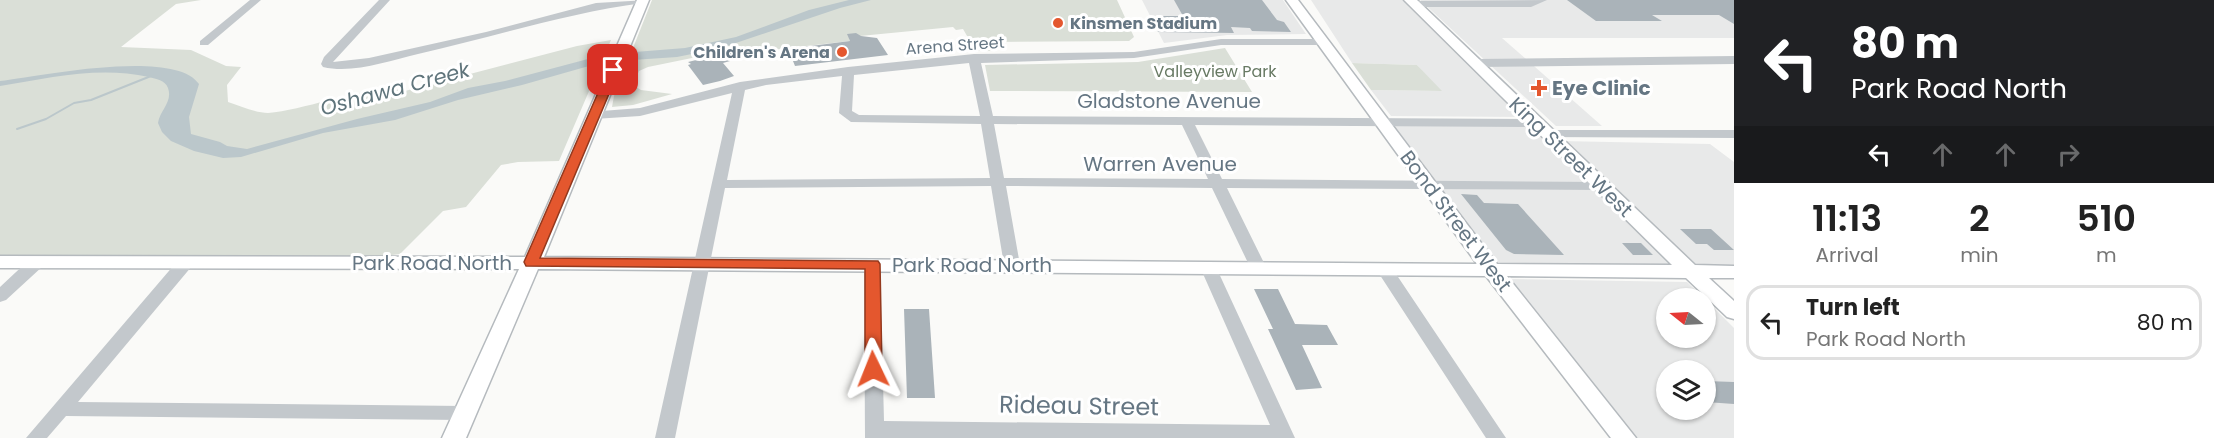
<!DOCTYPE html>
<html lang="en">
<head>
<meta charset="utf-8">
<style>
  body { margin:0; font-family:Poppins,sans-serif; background:#f6f6f6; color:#222; height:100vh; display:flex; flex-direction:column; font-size:22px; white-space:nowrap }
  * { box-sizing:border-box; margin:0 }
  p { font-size:20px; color:#767676 }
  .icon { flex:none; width:33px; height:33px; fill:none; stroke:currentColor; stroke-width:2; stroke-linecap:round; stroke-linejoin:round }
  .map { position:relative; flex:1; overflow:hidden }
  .drawer { display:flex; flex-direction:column; background:#fff; width:480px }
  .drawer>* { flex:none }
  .hud { background:#202124; color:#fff; overflow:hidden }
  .needle { width:39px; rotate:288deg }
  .fabs { position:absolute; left:1656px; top:288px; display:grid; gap:12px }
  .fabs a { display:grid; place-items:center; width:60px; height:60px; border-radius:50%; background:#fff; box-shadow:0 2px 4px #0004; font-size:30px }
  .pin { position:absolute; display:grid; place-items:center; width:51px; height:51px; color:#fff; margin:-26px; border-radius:12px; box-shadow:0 3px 9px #0006 }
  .me { position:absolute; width:66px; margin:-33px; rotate:358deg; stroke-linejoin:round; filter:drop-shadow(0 0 4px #0008) }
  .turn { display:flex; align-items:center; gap:21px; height:126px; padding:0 18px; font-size:27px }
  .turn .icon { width:78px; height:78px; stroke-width:2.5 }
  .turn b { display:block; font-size:42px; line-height:51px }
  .lanes { display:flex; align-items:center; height:57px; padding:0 18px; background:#0003; justify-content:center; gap:30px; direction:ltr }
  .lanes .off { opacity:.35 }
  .eta { display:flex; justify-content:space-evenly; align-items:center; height:102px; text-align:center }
  .eta b { font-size:36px; font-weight:600; line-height:42px }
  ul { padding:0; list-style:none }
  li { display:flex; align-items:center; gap:18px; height:75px; margin:0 12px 9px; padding:0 6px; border:3px solid #e0e0e0; border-radius:18px }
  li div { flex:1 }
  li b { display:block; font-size:22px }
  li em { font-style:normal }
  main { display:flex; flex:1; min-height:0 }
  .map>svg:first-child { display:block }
  .built { fill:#e8e9e9; fill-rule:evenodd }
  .green { fill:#dadfd7 }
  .water { fill:#bbc7cb }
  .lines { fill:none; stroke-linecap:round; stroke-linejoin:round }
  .stream { stroke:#bbc7cb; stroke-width:2 }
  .building { fill:#aab3b9 }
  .major-casing { stroke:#b5babe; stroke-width:3 }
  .minor { fill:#c3c8cc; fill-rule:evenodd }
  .major { fill:#fff; fill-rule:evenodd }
  .route { fill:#e4572e; stroke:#94391e; stroke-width:1.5 }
  .poi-dot { fill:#e4572e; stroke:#fff; stroke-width:2 }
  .labels { text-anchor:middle; stroke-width:6; stroke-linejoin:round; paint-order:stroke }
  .far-poi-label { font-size:16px; font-weight:bold; fill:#657683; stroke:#fff; text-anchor:start }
  .far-street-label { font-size:16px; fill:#657683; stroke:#fff }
  .far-park-label { font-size:16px; fill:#687a64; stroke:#fff }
  .poi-label { font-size:20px; font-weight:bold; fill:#657683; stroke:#fff; text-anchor:start }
  .street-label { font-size:20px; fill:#657683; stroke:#fff }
  .water-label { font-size:21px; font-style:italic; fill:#60757c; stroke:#fff }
  .near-street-label { font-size:24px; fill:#657683; stroke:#fff }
</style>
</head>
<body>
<main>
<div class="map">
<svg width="1734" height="438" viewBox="0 0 1734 438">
  <rect width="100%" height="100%" fill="#fafaf8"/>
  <path class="built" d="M 1142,0 L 1283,0 L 1306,34 L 1227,35 L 1164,43 Z
    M 1311,0 L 1402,0 L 1523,117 L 1391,116 L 1371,90 L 1440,91 L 1417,65 L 1352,63 Z
    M 1420,0 L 1734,0 L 1734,38 L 1502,38 L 1602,126 L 1556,126 Z
    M 1384,120 L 1540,122 L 1560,141 L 1710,144 L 1734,162 L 1734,268 L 1494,266 Z
    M 1510,279 L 1687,282 L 1704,298 L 1666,298 L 1666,338 L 1706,338 L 1706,300 L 1734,328 L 1734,438 L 1638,438 ZM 1666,370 L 1706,370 L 1706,410 L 1666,410 Z"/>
  <path class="green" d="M 0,0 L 201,0 L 176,4 L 121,47 L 191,50 L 226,66 L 241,67 L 227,85 L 228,102 C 240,106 256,113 268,113 C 308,110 369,83 405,91 L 577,46 L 611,40 L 559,161 L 518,162 L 501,165 L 466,207 L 443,211 L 400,254 L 392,255 L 384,264 L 0,257 Z
    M 652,0 L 1117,0 L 1134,37 L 1129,41 L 992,42 L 993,51 L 969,51 L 964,43 L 970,41 L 963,29 L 956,30 L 953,27 L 860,36 L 848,34 L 850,41 L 771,50 L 736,57 L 731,50 L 648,67 L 639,71 L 633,85 L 641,90 L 672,94 L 633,105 L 612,107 L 614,96 Z
    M 1225,48 L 1252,92 L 990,91 L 985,65 L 1138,62 Z
    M 1352,63 L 1417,65 L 1442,91 L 1371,90 Z"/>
  <path class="water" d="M 849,0 L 871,0 L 840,8 L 721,48 L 677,57 L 603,62 L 522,85 L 458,100 L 395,120 L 323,133 L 241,157 L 223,158 L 194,151 L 171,141 L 162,132 L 158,123 C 160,110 173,102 168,88 C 165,80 156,79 149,77 C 98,66 50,78 0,86 L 0,81 C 40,76 175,48 199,84 L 189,117 L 191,134 L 220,142 L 227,146 L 247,149 L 357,119 L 430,102 L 468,88 L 505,81 L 588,59 L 610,54 L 685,48 L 736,37 L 809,10 Z"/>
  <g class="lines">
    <path class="stream" d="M 17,129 L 46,119 L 74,103 L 91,100 L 151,76"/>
  </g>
  <path class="building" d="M 1174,0 L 1262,0 L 1277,20 L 1284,22 L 1291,32 L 1252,31 L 1250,28 L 1231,27 L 1234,33 L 1158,32 L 1152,16 L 1183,16 Z
    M 1567,0 L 1734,0 L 1734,24 L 1719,15 L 1652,15 L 1662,21 L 1596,21 Z
    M 856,33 L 861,36 L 877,38 L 888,55 L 795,66 L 791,56 L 798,56 L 795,48 L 850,41 L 847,34 Z
    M 729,52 L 737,59 L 723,63 L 734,76 L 720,81 L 703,85 L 688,65 L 691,64 L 688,62 Z
    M 1461,194 L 1477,195 L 1484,203 L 1518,204 L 1564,255 L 1514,254 L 1506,250 Z
    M 1680,229 L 1711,229 L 1734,250 L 1714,250 L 1707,244 L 1696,244 Z
    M 1622,243 L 1641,243 L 1653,255 L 1633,255 Z
    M 1254,289 L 1278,289 L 1295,324 L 1327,325 L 1338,345 L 1302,345 L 1322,388 L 1296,390 L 1268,329 L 1273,329 Z
    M 904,309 L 929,309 L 935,398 L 907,398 Z
    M 1706,381 L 1734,382 L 1734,404 L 1706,402 Z"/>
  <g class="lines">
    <defs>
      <path id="major" d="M 637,0 L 649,0 L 544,257 L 1477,264 L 1286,0 L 1298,0 L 1497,264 L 1672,265 L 1404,0 L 1417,0 L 1695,265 L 1734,266 L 1734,278 L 1709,278 L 1734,301 L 1734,319 L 1727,317 L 1686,278 L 1507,276 L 1636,438 L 1611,438 L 1486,276 L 538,269 L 466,438 L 442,438 L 519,269 L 0,268 L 0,256 L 525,257 Z"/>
    </defs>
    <use href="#major" class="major-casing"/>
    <path class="minor" d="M 250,0 L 261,0 L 208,45 L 200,45 L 200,41 Z
      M 379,0 L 390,0 L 333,62 L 369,58 L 486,32 L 596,3 L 648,0 L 643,3 C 567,13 493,37 418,54 C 388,61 353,74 323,67 L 321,64 L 324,57 Z
      M 1547,0 L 1531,7 L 1414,7 L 1409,4 L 1414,1 Z
      M 1221,39 L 1322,39 L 1328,42 L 1322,45 L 1221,45 L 1134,58 L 981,63 L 993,116 L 1536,119 L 1543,123 L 1536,127 L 1195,125 L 1222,179 L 1601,182 L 1608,186 L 1601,190 L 1227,188 L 1266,267 L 1264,271 L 1252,271 L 1250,267 L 1212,188 L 1006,186 L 1020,265 L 1018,269 L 1006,269 L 1004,265 L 991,186 L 725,188 L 675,438 L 655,438 L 732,93 L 640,116 L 594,119 L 589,118 L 588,115 L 589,112 L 640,108 L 740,82 L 848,67 L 974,54 L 1134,52 ZM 969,63 L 980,116 L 859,115 L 852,111 L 854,75 ZM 842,76 L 839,113 L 851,122 L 981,124 L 990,178 L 727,180 L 745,90 L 766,85 ZM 994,124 L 1182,125 L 1208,179 L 1004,178 Z
      M 1734,56 L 1734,64 L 1475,67 L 1469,63 L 1475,59 Z
      M 1547,130 L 1734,130 L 1734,138 L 1542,137 L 1540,134 Z
      M 37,257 L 45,262 L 43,266 L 6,300 L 0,302 L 0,287 L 31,258 Z
      M 186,257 L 192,258 L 194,262 L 192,266 L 78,402 L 464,406 L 471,408 L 473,413 L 471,418 L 464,420 L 66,416 L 47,438 L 26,438 L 180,258 Z
      M 872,259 L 878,260 L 880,264 L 884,421 L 1270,425 L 1200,267 L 1202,263 L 1214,263 L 1216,267 L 1295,438 L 865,438 L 864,264 L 866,260 Z
      M 1384,264 L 1390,265 L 1506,438 L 1486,438 L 1376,269 L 1378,265 Z"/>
    <use href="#major" class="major"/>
  </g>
  <path class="route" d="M 613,67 L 619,70 L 540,258 L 878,261 L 880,264 L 882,369 L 879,373 L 868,373 L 865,369 L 865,269 L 526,266 L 524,262 L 608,70 Z"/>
  <g class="poi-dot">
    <circle cx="1058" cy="23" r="6"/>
    <circle cx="842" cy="52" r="6"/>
    <path d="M1536 79h6v6h6v6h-6v6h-6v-6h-6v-6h6z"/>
  </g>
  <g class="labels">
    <g class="far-poi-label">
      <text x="1070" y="29">Kinsmen Stadium</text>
      <text x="830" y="58" text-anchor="end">Children's Arena</text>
    </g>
    <g class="far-street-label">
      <text transform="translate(955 45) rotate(-4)" y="6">Arena Street</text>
    </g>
    <g class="far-park-label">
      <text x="1215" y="77">Valleyview Park</text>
    </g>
    <g class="poi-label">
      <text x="1552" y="95">Eye Clinic</text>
    </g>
    <g class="street-label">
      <text x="1169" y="108">Gladstone Avenue</text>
      <text transform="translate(1571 157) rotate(44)" y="7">King Street West</text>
      <text x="1160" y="171">Warren Avenue</text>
      <text transform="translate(1456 221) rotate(53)" y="7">Bond Street West</text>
      <text x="432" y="270">Park Road North</text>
      <text x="972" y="272">Park Road North</text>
    </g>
    <g class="water-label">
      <text transform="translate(395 89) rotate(-15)" y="7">Oshawa Creek</text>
    </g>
    <g class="near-street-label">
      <text transform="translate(1079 406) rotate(1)" y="8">Rideau Street</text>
    </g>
  </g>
</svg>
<div class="fabs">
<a><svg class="needle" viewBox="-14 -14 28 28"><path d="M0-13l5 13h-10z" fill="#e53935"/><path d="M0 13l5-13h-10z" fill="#767676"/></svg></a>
<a><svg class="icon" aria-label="layers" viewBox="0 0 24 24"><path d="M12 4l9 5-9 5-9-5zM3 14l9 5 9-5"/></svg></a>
</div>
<div class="pin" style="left:613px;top:70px;background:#d93025"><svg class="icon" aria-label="arrive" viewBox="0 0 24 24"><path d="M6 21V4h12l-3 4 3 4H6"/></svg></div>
<svg class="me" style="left:873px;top:369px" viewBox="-20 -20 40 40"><path d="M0-17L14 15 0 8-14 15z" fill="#e4572e" stroke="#fff" stroke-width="4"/></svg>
</div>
<section class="drawer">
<div class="hud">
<div class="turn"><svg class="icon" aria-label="left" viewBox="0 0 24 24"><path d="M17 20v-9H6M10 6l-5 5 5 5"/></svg><div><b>80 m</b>Park Road North</div></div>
<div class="lanes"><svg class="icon" aria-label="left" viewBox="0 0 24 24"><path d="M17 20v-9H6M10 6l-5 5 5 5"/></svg><svg class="icon off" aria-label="ahead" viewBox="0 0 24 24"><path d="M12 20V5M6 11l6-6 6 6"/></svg><svg class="icon off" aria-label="ahead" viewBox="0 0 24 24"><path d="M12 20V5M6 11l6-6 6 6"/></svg><svg class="icon off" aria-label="right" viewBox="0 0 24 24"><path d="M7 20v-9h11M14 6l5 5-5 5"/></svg></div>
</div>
<div class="eta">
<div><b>11:13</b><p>Arrival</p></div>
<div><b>2</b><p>min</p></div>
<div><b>510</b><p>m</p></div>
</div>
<ul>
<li><svg class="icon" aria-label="left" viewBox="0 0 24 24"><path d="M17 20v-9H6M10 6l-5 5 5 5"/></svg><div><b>Turn left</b><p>Park Road North</p></div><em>80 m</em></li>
</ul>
</section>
</main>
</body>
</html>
